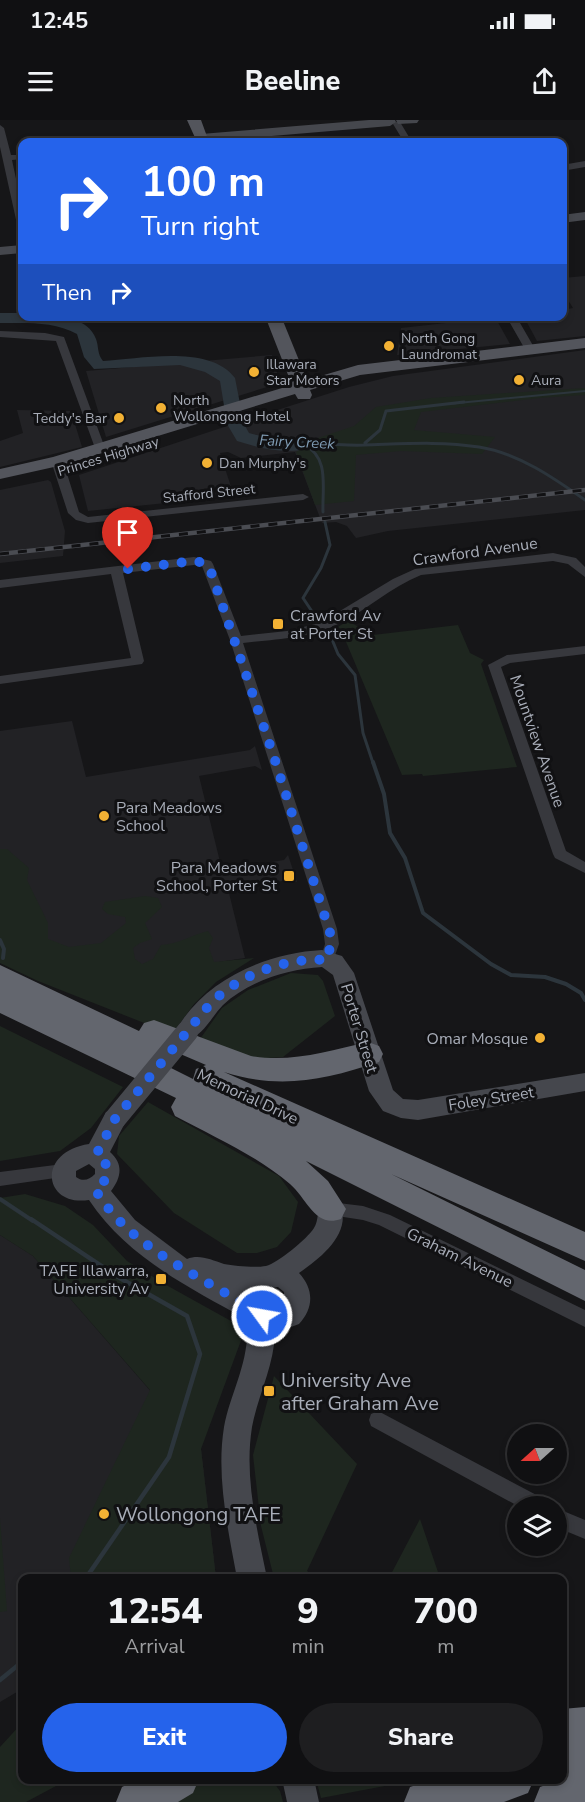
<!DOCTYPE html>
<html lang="en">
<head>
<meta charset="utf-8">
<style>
  body { margin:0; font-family:"Nunito Sans",sans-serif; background:#1e1e20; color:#f1f3f6; height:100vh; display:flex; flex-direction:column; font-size:22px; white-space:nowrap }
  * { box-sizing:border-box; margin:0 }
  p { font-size:20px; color:#9c9d9f }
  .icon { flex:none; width:33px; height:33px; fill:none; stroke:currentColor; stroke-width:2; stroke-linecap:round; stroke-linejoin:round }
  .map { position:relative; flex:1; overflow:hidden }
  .panel { position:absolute; left:18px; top:1454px; width:549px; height:210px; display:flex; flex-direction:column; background:#101012; border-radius:12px; box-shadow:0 3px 9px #0003,0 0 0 2px #303032 }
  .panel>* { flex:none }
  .hud { position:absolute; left:18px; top:18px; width:549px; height:183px; border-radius:12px; box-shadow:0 3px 9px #0003,0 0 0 2px #303032; background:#2563eb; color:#fff; overflow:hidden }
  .needle { width:39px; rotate:249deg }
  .tools { position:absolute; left:507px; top:1304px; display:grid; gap:12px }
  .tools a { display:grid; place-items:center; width:60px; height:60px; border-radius:50%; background:#101012; box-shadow:0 3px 9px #0003,0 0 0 2px #303032; font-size:30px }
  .pin { position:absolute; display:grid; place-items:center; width:51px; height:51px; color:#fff; margin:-62px -26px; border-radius:50% 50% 50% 0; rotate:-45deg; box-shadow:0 0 6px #0007 }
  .pin .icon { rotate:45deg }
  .me { position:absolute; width:66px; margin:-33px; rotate:302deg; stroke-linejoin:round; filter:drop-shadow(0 0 4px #0008) }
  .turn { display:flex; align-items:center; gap:21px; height:126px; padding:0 24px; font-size:27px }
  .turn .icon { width:78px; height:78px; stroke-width:2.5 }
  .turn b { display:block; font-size:42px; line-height:51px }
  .then { display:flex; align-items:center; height:57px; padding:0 24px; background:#0003; gap:12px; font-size:22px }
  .eta { display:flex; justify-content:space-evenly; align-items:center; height:102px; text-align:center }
  .eta b { font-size:36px; font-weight:800; line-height:42px }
  .action { display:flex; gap:12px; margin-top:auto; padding:12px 24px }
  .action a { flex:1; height:69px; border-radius:36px; background:#2563eb; color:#fff; font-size:24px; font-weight:800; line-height:69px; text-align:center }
  .action a+a { background:#1e1e20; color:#f1f3f6 }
  .status { display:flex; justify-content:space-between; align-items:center; height:42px; padding:0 30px; background:#101012; direction:ltr }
  .status svg { height:16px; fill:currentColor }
  header { display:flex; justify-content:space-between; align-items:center; height:78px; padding:0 24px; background:#101012; font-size:27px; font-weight:800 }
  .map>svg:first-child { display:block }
  .built { fill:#222225 }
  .green { fill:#1e261f }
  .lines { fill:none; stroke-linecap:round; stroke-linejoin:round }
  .stream-far3 { stroke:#2c353c; stroke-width:2 }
  .stream-far2 { stroke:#2c353c; stroke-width:3 }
  .stream-far1 { stroke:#2c353c; stroke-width:4 }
  .stream { stroke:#2c353c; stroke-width:4.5 }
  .river { fill:#2c353c; fill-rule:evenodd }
  .street { fill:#37383d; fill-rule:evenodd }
  .secondary { fill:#45474d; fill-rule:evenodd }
  .primary { fill:#53555c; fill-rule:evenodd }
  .highway { fill:#63666e; fill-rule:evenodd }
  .rail-casing { stroke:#4a4c52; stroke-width:4.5 }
  .rail { stroke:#111113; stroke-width:3; stroke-dasharray:9; stroke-linecap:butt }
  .secondary-bridge { stroke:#45474d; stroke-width:22 }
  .route { stroke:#2563eb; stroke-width:10; stroke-dasharray:0 18 }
  .poi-dot { fill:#f2b134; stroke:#111113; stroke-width:2 }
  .labels { text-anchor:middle; stroke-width:6; stroke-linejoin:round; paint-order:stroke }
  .far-poi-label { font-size:14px; fill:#a8adb8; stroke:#111113; text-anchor:start }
  .far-street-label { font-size:14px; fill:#a8adb8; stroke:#111113 }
  .far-water-label { font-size:15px; font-style:italic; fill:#7f9bb3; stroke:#111113 }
  .street-label { font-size:16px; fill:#a8adb8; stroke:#111113 }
  .poi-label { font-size:16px; fill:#a8adb8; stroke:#111113; text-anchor:end }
  .near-poi-label { font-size:20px; fill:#a8adb8; stroke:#111113; text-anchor:start }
</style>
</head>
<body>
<div class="status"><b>12:45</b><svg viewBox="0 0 49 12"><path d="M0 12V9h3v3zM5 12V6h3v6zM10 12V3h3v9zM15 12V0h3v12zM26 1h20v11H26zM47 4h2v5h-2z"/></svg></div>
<header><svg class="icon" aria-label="menu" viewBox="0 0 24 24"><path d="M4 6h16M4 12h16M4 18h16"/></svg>Beeline<svg class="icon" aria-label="share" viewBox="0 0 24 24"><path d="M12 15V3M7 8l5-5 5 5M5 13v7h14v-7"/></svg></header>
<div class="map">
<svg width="585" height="1682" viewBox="0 0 585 1682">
  <rect width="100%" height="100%" fill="#161618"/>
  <path class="built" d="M 585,156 L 585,216 L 537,221 L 524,197 L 562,196 L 563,190 L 573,188 L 563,172 L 563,158 Z
    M 471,197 L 495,197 L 510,224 L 397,235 L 401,208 L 473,200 Z
    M 585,230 L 585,390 L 388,411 L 356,418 L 347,406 L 336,402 L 322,403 L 295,332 L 241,338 L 228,332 L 220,333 L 234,376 L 88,391 L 79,355 L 215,310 L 349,267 L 393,256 Z
    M 272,235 L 280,263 L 106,317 L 86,251 Z
    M 17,290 L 71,291 L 82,327 L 0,347 L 0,321 L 23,313 Z
    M 48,360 L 51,362 L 65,411 L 63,436 L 0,443 L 0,370 Z
    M 72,601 L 86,657 L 250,630 L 255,626 L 262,650 L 255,646 L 199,656 L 222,750 L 284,740 L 288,735 L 297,762 L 289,760 L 228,769 L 245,838 L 154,852 L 63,852 L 0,768 L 0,611 Z
    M 0,1115 L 33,1136 L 201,1329 L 216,1458 L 22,1458 L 22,1569 L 0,1582 Z"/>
  <path class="green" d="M 585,268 L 585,275 L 540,278 L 421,292 L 414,310 L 495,317 L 482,334 L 401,331 L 356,335 L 354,381 L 315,385 L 296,332 L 318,318 L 354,306 L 376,287 L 431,278 Z
    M 348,501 L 373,515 L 458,505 L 470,533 L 484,540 L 481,544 L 517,647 L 423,656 L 422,654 L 402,655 L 344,517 L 336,508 Z
    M 0,729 L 7,729 L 29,748 L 27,760 L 48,803 L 48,819 L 69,827 L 101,823 L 126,803 L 125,797 L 108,794 L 102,789 L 105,782 L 145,776 L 158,778 L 162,787 L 145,803 L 152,819 L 140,823 L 133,828 L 135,839 L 142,844 L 153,839 L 161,825 C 179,824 191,815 208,811 L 213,818 L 209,828 L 214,842 L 254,838 L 216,862 L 194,884 L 172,914 L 38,861 L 0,843 Z
    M 291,853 L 318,855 L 323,861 L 335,896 L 283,937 L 240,940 L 195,926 L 222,888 L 248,870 Z
    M 0,906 L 123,967 L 91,1008 L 60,1031 L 0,1041 Z
    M 148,982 L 279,1056 L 298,1082 L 291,1112 L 277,1127 L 257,1133 L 237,1133 L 174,1093 L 117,1034 L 119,1016 Z
    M 25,1074 L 65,1086 L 93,1105 L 127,1141 L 168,1166 L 240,1206 L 243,1215 L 201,1329 L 216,1458 L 71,1458 L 69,1438 L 150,1270 L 33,1136 L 0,1115 L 0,1078 Z
    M 274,1256 L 357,1344 L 307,1451 L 316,1458 L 274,1458 L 261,1406 L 253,1335 Z
    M 0,1398 L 7,1491 L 0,1492 Z
    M 420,1399 L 440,1458 L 389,1458 Z
    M 22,1603 L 22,1659 L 69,1659 L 26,1682 L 0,1682 L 0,1627 Z
    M 202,1659 L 271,1659 L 280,1671 L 283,1682 L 162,1682 Z
    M 316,1659 L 422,1659 L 321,1678 Z"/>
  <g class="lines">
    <path class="stream-far3" d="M 447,284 L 585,271"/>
    <path class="stream-far2" d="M 365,323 L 380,310 L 386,291 L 464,282
      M 300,325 C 322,322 342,326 364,325 C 402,324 441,321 479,327 C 518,333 554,358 585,380
      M 304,325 C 330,337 322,368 323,392
      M 317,499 L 303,478 L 321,448 L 330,425 L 325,402
      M 331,517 L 338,534 L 355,555 L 363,613 L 373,643"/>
    <path class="stream-far1" d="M 373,642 L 384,674 L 390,713 L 405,738 L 423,793 L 491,844 L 511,855 L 545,857 L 566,864 L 581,873 L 585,880
      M 0,820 L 4,829 L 3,838
      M 0,1079 L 33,1101"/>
    <path class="stream" d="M 31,1099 L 118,1157 L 187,1196 L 200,1234 L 169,1337 L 86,1458
      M 0,1560 L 22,1542"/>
    <path class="river" d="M 0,193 L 22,193 L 22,196 C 45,196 86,192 96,219 C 99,227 97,234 103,241 C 139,239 210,224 235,258 L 244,304 L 249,313 C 268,319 287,317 306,321 L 309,325 L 306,329 C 283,334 259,328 237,321 L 227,304 L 220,261 L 205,252 L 180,245 L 94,249 L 84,237 L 77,214 C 54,201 26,203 0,203 Z"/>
    <path class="street" d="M 394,2 L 400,2 L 412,22 L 404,22 L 393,4 Z
      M 0,5 L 4,8 L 11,35 L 22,35 L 22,39 L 12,40 L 22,87 L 22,107 L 17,104 L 0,27 Z
      M 585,41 L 585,47 L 562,51 L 562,45 Z
      M 506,196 L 516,196 L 535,229 L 534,231 L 526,231 Z
      M 0,211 L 45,213 L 64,217 L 105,328 L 104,330 L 96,330 L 95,328 L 56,221 L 0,217 Z
      M 57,338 L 63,341 L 79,392 L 88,397 L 303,374 L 309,377 L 303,380 L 88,403 L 76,400 L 68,393 L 51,341 Z
      M 553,433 L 576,438 L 585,447 L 585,457 L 568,444 L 553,441 L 421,455 C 391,467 367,490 338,504 C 309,519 275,519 243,523 L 337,809 L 339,824 L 332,844 L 322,844 L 320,840 L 325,824 L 323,809 L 230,520 L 202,446 L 194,445 L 123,453 L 144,541 L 142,544 L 0,564 L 0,556 L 131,538 L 111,454 L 0,468 L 0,460 L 194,437 L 211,441 L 213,444 L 241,516 L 287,511 L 320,503 L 393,459 L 415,449 Z
      M 585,526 L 585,534 L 510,543 L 501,547 L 566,731 L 585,742 L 585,753 L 555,738 L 553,734 L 488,545 L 507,535 Z
      M 63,1044 L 69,1046 L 71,1051 L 69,1056 L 0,1066 L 0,1052 Z
      M 330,1082 L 363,1086 L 390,1095 L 585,1190 L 585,1207 L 379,1105 L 363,1100 L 324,1094 L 322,1089 L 324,1084 Z
      M 378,1291 L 544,1379 L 547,1386 L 518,1386 L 371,1306 L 369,1300 L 371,1294 Z
      M 556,1388 L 585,1400 L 585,1419 L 556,1407 Z"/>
    <path class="secondary" d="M 369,0 L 395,0 L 396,2 L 390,6 L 201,22 L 195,18 L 201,14 Z
      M 396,0 L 419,0 L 417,3 L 398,4 Z
      M 585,92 L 585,100 L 562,103 L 562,95 Z
      M 22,125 L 22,133 L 0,135 L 0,127 Z
      M 322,830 L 342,836 L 354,853 L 393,970 L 403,979 L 418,980 L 585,953 L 585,971 L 418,1000 L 401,998 L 383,991 L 369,971 L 333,855 L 322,847 C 288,849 249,861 223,885 C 210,898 199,925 179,918 L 175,912 C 203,860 266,833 322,830 Z
      M 115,989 L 124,992 L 127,999 L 110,1032 C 124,1044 121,1058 111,1071 L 135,1100 L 187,1139 C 200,1134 211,1140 224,1144 C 235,1146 255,1148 266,1146 C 278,1143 307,1119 314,1108 C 319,1100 317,1090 321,1081 L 330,1078 L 339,1081 C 354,1112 322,1137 299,1153 C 314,1169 314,1188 299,1204 L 275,1213 C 274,1246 258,1275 252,1307 C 244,1357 257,1409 267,1458 L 237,1458 C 228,1409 216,1357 224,1307 C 231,1270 252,1238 246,1199 C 188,1167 127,1137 89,1080 C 43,1087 36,1032 89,1024 L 106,992 ZM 89,1044 L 95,1049 L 95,1054 C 89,1060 83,1062 76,1057 L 76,1051 ZM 278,1167 L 284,1172 L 284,1183 L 278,1189 L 272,1189 L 266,1183 L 266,1172 L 270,1168 Z
      M 282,1659 L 314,1659 L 319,1682 L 287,1682 Z"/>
    <path class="primary" d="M 187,0 L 201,0 L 209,22 L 197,22 Z
      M 265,196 L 281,196 L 307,260 L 358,245 L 585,218 L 585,228 L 360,255 L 310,270 L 312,275 L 310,279 L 298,279 L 295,274 L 63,345 L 0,359 L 0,349 L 53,337 L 292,265 Z"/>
    <path class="highway" d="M 0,845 L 139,911 L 144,903 L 154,900 L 251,936 C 291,943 328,931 368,922 L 379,926 L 383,934 L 379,942 C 324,960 280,970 224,952 L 585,1112 L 585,1141 L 391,1054 L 585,1150 L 585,1181 L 306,1041 L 328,1061 L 346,1089 L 341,1099 C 315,1108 308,1080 290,1064 C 256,1035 214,1017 175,996 L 171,987 L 176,978 L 0,893 ZM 171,930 L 206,945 L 196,949 L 193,959 L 161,943 L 168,941 L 172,933 Z
      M 585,1587 L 585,1682 L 534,1682 L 540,1667 L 551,1663 L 547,1659 L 562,1659 L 562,1589 Z
      M 138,1659 L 199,1659 L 193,1673 L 178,1682 L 116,1682 L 122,1667 Z
      M 434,1659 L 534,1659 L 528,1673 L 504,1682 L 404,1682 L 410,1667 Z"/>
    <defs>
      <path id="rail" d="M 0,434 L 585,370"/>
    </defs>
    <use href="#rail" class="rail-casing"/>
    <use href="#rail" class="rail"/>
    <path class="secondary-bridge" d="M 115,999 L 187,912"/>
  </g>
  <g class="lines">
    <path class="route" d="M 128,449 L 194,441 L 204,443 L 210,449 L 272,631 L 332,819 L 327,840 C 286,837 239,855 210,884 L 115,999 L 96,1035 C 113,1045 110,1060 95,1069 C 131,1131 206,1157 262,1196"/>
  </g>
  <g class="poi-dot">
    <circle cx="389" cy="226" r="6"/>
    <circle cx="254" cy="252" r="6"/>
    <circle cx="519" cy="260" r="6"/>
    <circle cx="161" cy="288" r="6"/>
    <circle cx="119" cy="298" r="6"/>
    <circle cx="207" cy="343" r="6"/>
    <rect x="272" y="498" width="12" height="12" rx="3"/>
    <circle cx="104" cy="696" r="6"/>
    <rect x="283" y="750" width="12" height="12" rx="3"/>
    <circle cx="540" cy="918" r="6"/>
    <rect x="155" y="1153" width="12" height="12" rx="3"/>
    <rect x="263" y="1265" width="12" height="12" rx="3"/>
    <circle cx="104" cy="1394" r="6"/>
  </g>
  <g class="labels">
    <g class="far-poi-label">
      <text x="401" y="223">North Gong<tspan x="401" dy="16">Laundromat</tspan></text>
      <text x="266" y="249">Illawara<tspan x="266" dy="16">Star Motors</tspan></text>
      <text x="531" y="265">Aura</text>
      <text x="173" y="285">North<tspan x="173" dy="16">Wollongong Hotel</tspan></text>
      <text x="107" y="303" text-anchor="end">Teddy's Bar</text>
      <text x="219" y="348">Dan Murphy's</text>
    </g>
    <g class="far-street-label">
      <text transform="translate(108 336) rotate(-17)" y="5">Princes Highway</text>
      <text transform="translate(209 373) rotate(-6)" y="5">Stafford Street</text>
    </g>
    <g class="far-water-label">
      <text transform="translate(297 322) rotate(3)" y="5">Fairy Creek</text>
    </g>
    <g class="street-label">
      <text transform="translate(475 431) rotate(-8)" y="6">Crawford Avenue</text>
      <text transform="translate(538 621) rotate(71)" y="6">Mountview Avenue</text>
      <text transform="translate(360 908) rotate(73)" y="6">Porter Street</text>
      <text transform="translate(248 976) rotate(25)" y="6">Memorial Drive</text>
      <text transform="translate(491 978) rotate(-9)" y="6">Foley Street</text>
      <text transform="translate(460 1137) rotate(26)" y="6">Graham Avenue</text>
    </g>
    <g class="poi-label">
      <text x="290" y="501" text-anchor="start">Crawford Av<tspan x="290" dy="18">at Porter St</tspan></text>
      <text x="116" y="693" text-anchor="start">Para Meadows<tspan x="116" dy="18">School</tspan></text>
      <text x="277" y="753">Para Meadows<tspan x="277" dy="18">School, Porter St</tspan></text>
      <text x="528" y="924">Omar Mosque</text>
      <text x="149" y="1156">TAFE Illawarra,<tspan x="149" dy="18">University Av</tspan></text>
    </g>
    <g class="near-poi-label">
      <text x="281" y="1267">University Ave<tspan x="281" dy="23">after Graham Ave</tspan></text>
      <text x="116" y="1401">Wollongong TAFE</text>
    </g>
  </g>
</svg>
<div class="tools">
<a><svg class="needle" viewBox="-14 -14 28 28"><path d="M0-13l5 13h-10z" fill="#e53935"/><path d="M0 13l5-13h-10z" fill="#9c9d9f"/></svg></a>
<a><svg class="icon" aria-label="layers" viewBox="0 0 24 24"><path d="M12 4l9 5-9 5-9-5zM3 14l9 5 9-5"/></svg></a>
</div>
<div class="pin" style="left:128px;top:449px;background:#d93025"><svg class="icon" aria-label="arrive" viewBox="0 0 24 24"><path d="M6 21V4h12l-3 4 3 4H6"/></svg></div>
<svg class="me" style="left:262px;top:1196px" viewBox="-20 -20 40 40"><circle r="17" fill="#2563eb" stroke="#fff" stroke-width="3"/><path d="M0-11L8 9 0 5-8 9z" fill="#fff"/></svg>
<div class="hud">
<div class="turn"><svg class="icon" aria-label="right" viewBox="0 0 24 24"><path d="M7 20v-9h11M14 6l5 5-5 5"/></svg><div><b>100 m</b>Turn right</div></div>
<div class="then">Then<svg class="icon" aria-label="right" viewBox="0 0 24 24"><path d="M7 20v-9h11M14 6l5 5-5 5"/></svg></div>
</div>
<section class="panel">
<div class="eta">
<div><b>12:54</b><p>Arrival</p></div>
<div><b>9</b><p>min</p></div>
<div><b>700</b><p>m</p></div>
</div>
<div class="action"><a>Exit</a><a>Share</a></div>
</section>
</div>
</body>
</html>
